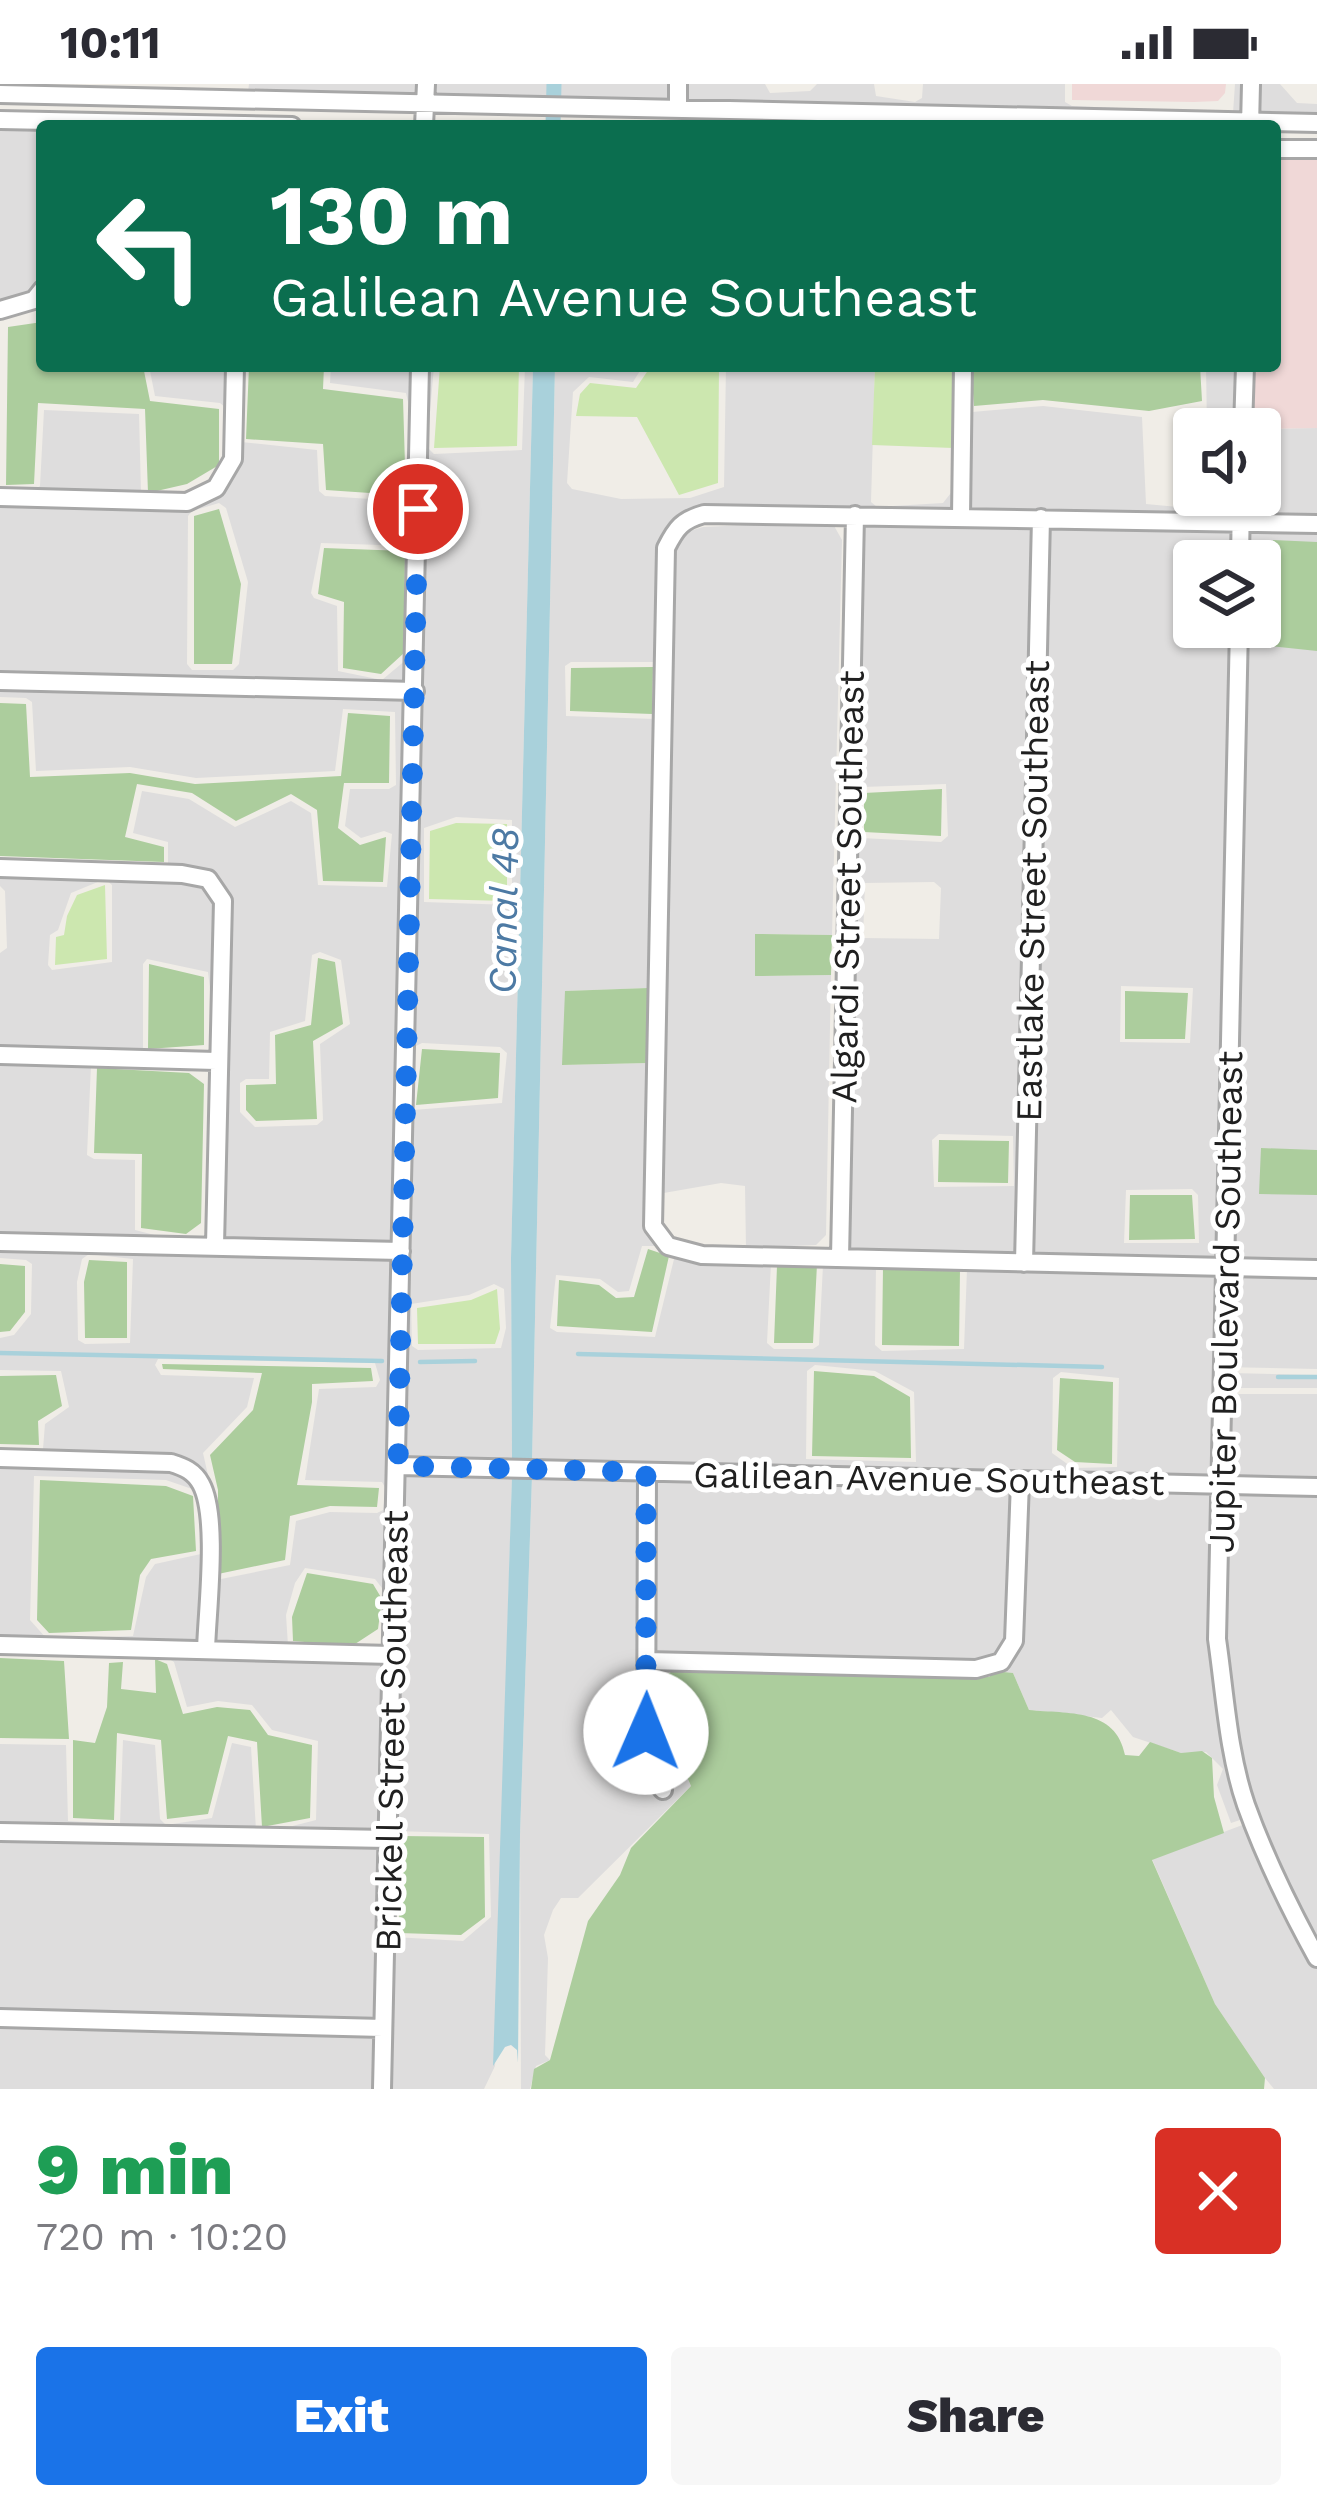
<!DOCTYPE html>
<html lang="en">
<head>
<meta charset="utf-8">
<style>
  body { margin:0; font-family:"Work Sans",sans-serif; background:#f7f7f7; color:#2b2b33; height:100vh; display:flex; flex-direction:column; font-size:45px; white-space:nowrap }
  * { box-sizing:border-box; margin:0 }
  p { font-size:39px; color:#7c7c81 }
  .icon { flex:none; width:66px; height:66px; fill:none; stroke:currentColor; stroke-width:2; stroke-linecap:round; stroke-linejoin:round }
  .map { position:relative; height:2005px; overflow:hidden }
  .panel { display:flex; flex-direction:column; background:#fff; flex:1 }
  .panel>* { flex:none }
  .hud { position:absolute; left:36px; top:36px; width:1245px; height:252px; border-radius:12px; box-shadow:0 3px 9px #0004; background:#0b6e4f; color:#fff; overflow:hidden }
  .controls { position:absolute; left:1173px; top:324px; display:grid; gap:24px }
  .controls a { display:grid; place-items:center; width:108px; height:108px; border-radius:12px; background:#fff; box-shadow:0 3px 9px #0004; font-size:60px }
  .pin { position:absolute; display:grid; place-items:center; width:102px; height:102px; color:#fff; margin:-51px; border:6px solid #fff; border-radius:50%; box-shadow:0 3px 12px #0007 }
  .me { position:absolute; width:132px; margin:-66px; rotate:1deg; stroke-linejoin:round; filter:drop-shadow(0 0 9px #0008) }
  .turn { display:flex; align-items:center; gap:42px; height:252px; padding:0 36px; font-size:54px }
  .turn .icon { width:156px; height:156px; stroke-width:2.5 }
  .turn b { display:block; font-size:84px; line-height:102px }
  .round { display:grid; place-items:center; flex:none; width:126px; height:126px; border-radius:12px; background:#f7f7f7 }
  .head { display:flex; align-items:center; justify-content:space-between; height:204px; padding:0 36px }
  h1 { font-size:72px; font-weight:800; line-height:90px; color:#1e9e55 }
  .primary-button { display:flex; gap:24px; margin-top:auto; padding:24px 36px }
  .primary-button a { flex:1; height:138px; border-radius:12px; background:#1a73e8; color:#fff; font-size:48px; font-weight:800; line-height:138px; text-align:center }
  .primary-button a+a { background:#f7f7f7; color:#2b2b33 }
  .status { display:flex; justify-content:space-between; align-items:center; height:84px; padding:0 60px; background:#fff; direction:ltr }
  .status svg { height:33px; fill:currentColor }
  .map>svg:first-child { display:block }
  .residential { fill:#dedddd; fill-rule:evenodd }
  .commercial { fill:#f0d8d7 }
  .grass { fill:#cce7af }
  .forest { fill:#accd9d }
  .water { fill:#a9d1db }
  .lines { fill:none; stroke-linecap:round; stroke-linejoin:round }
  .stream { stroke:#a9d1db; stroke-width:4.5 }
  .canal { stroke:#a9d1db; stroke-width:15 }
  .minor-casing { stroke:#a7a7a7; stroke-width:22 }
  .minor { stroke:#fff; stroke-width:16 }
  .route { stroke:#1a73e8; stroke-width:21; stroke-dasharray:0 37.8 }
  .labels { text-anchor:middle; stroke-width:10; stroke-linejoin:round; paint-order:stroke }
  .street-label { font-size:36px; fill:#202020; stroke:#fff }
  .water-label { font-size:39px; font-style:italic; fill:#4d7aa4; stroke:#fff }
</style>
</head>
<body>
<div class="status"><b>10:11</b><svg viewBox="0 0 49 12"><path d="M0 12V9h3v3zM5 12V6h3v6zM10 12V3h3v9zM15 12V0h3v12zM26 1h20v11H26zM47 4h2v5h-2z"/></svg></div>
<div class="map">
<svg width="1317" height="2005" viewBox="0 0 1317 2005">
  <rect width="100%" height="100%" fill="#f0ede7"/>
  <path class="residential" d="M 249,0 L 418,0 L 417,14 L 248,8 Z
    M 434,0 L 671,0 L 670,18 L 433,14 Z
    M 686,0 L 765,0 L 770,9 L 810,7 L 817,0 L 874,0 L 876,12 L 915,18 L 922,14 L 923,0 L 1065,0 L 1065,18 L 1072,22 L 1233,29 L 1235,0 L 1243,0 L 1243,32 L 686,18 Z
    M 1259,0 L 1280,0 L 1297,19 L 1317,20 L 1317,32 L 1258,32 Z
    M 0,43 L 42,44 L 42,190 L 29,210 L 0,219 Z
    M 149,282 L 227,282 L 226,324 L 220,319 L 155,312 Z
    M 331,282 L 412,282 L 411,331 L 406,309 L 330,299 Z
    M 428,282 L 434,282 L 427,363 L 434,370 L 522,366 L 525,282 L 533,282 L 511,1174 L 512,1377 L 406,1375 L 413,1026 L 502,1019 L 507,969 L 500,963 L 422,959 L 416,962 L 414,970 ZM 456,733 L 512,736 L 512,821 L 424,818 L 424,744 ZM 494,1200 L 504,1205 L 506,1244 L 501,1264 L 418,1266 L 412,1262 L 411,1220 L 469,1211 Z
    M 555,282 L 643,282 L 633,298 L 589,293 L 573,308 L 567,399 L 572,405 L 621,415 L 690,414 L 724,403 L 726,282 L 875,282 L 871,418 L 877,423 L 943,419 L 954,405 L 954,425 L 704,422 L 684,428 L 666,444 L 656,578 L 571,578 L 565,582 L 566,632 L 655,635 L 648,904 L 566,907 L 563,981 L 648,979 L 643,1140 L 658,1162 L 642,1162 L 629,1207 L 618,1208 L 600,1195 L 556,1191 L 550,1244 L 557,1248 L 655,1253 L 675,1171 L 771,1179 L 767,1259 L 774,1265 L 813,1265 L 819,1261 L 823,1181 L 876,1182 L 875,1261 L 882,1267 L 964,1265 L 967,1185 L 1218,1190 L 1212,1394 L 532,1378 ZM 815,1281 L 875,1287 L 914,1308 L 916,1378 L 806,1375 L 807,1287 ZM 1061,1288 L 1119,1294 L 1117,1383 L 1073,1384 L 1052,1369 L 1053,1294 Z
    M 1206,282 L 1237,282 L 1235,345 L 1207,345 Z
    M 1043,322 L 1142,333 L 1146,420 L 1178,423 L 1207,411 L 1233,411 L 1233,433 L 969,425 L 972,328 Z
    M 44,326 L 139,330 L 141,410 L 36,406 L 40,402 Z
    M 1317,344 L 1317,1285 L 1223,1283 L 1239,543 L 1260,543 L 1260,477 L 1240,477 L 1241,411 L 1260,411 L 1260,345 Z
    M 241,358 L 317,366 L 319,407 L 325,412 L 401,417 L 406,412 L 410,390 L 409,462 L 321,459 L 311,509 L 314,514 L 337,522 L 338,587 L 382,596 L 407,575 L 407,600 L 0,590 L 0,421 L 195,425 ZM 219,419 L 226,424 L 248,498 L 239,580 L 233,586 L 192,586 L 187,580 L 188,432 L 192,427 Z
    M 812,438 L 833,440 L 842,456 L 832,851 L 756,850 L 755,892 L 831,891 L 826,1151 L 816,1161 L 746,1164 L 745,1102 L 721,1099 L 658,1110 L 676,466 L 683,449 L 703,443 Z
    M 863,439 L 1033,441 L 1016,1172 L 848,1167 L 857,749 L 861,754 L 941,758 L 948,752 L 946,700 L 863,703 L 857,707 ZM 934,798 L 941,804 L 939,855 L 863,854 L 865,799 ZM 939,1050 L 1013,1052 L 1014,1102 L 934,1103 L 932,1056 Z
    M 1048,441 L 1232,447 L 1232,477 L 1194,477 L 1194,543 L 1231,543 L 1219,1176 L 1032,1172 ZM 1121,902 L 1193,904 L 1190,959 L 1120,958 ZM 1192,1105 L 1198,1111 L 1199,1159 L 1124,1159 L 1126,1106 Z
    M 0,604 L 407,614 L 394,1160 L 223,1154 L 229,814 L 168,783 L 168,758 L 133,749 L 142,707 L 189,715 L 235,743 L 291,717 L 311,729 L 318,801 L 387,803 L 392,750 L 384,747 L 361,754 L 345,742 L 350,705 L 389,705 L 396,701 L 395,628 L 343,625 L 335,687 L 196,694 L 130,683 L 36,687 L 32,618 L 26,614 L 0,613 ZM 320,868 L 341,876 L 350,940 L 320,960 L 323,1036 L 317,1041 L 255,1043 L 240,1028 L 240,999 L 246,995 L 269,995 L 270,948 L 305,937 L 312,871 Z
    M 0,792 L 181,797 L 202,801 L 215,819 L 211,914 L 208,888 L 147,875 L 143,880 L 143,968 L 0,964 L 0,869 L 7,864 L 5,807 L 0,802 ZM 105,795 L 112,801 L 112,878 L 52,886 L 48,881 L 50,851 L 58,846 L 71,809 Z
    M 0,979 L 91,981 L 87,1071 L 94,1075 L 135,1076 L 135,1146 L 166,1154 L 0,1151 Z
    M 0,1165 L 393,1174 L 385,1508 L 375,1495 L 305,1484 L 295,1499 L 286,1531 L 288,1561 L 214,1560 L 216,1496 L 290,1481 L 296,1437 L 330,1428 L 377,1429 L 383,1426 L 386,1405 L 382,1398 L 305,1396 L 319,1305 L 376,1303 L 380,1296 L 375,1279 L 158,1275 L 155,1281 L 161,1291 L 254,1294 L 247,1323 L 203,1369 L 210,1400 L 194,1380 L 171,1372 L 0,1366 L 43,1365 L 45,1340 L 69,1323 L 61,1287 L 0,1286 L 0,1254 L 14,1251 L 31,1230 L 32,1180 L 26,1176 L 0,1174 ZM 89,1170 L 133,1175 L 130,1259 L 85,1260 L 78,1256 L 77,1198 L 82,1175 Z
    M 1231,1289 L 1317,1291 L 1317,1304 L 1231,1304 Z
    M 1222,1310 L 1317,1310 L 1317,2005 L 1274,2005 L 1265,1994 L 1215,1920 L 1152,1775 L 1253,1737 L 1217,1555 Z
    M 0,1381 L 169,1386 L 183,1390 L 195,1406 L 166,1396 L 34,1392 L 30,1536 L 47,1555 L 133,1552 L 146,1493 L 155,1480 L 201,1470 L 198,1559 L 0,1554 Z
    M 405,1389 L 512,1392 L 495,1982 L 484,2005 L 390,2005 L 394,1853 L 463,1857 L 491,1833 L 489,1750 L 396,1747 Z
    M 532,1392 L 639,1395 L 638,1683 L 661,1716 L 674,1708 L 653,1681 L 654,1654 L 679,1674 L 691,1702 L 578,1814 L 561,1814 L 553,1826 L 544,1851 L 548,1874 L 545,1971 L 550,1976 L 536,1982 L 530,2005 L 521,2005 L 520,1751 Z
    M 655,1395 L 1012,1404 L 1006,1555 L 996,1572 L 975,1578 L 655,1571 Z
    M 1028,1405 L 1212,1408 L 1210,1556 L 1243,1735 L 1231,1739 L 1217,1701 L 1223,1685 L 1206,1668 L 1181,1669 L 1133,1653 L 1111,1626 L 1102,1634 L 1029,1626 L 1013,1589 L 995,1587 L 1003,1585 Z
    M 166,1573 L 383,1578 L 380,1748 L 277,1746 L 316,1736 L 318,1657 L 272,1646 L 252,1621 L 218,1617 L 187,1623 L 174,1578 Z
    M 123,1656 L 155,1661 L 160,1735 L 166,1741 L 212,1734 L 232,1659 L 251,1663 L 256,1746 L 0,1741 L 0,1660 L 66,1661 L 68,1737 L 120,1740 Z
    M 0,1755 L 380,1762 L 376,1936 L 0,1927 Z
    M 0,1941 L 375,1950 L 374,2005 L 0,2005 Z"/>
  <path class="commercial" d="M 1072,0 L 1226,0 L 1225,9 L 1218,17 L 1194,18 L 1072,16 Z
    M 1275,72 L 1317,72 L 1317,344 L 1252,345 L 1253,282 L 1275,282 Z"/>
  <path class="grass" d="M 440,282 L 519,282 L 517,362 L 434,364 Z
    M 651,282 L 719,282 L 718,399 L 679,411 L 637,333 L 576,332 L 580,310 L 590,299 L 636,304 Z
    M 875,282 L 953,282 L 953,364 L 872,361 Z
    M 456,739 L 507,740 L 507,817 L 429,815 L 430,747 Z
    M 105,801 L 107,875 L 55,881 L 56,853 L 64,851 L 67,832 L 77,811 Z
    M 497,1205 L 500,1245 L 495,1260 L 418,1260 L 417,1224 L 471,1216 Z"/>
  <path class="forest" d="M 42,238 L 42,282 L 143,282 L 150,317 L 219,325 L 219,381 L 187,400 L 148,409 L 145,325 L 38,319 L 34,400 L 6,401 L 8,243 Z
    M 249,282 L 324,282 L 323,305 L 403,315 L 405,381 L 399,411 L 326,406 L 323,360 L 246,355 Z
    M 971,282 L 1200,282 L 1202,317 L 1149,327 L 1043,316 L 974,322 Z
    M 219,425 L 241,500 L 232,580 L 194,580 L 194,432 Z
    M 1273,456 L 1317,458 L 1317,567 L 1269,562 Z
    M 324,464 L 405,467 L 404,569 L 381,590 L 343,584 L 344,518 L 318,510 Z
    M 653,583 L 652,630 L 570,627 L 571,584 Z
    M 0,619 L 26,620 L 30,693 L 130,689 L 195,700 L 341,692 L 348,629 L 390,632 L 389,699 L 344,699 L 338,744 L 360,761 L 386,753 L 383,798 L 323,797 L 317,726 L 291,710 L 236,737 L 192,709 L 137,700 L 125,753 L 164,763 L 164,778 L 0,772 Z
    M 942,705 L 941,752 L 864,748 L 864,709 Z
    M 755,850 L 832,851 L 831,891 L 755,892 Z
    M 318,874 L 335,878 L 343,940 L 313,957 L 317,1035 L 256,1037 L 246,1026 L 246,1001 L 276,1000 L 275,951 L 311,941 Z
    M 149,880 L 204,893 L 204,961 L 148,965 Z
    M 648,904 L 648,979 L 562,981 L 565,907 Z
    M 1125,907 L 1188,909 L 1185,955 L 1125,955 Z
    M 422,965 L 500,969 L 498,1014 L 416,1021 Z
    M 97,984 L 189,989 L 204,1000 L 201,1139 L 186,1150 L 141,1144 L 142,1070 L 94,1069 Z
    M 939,1056 L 1009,1057 L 1008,1099 L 938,1098 Z
    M 1261,1064 L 1317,1066 L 1317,1111 L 1259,1110 Z
    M 1130,1111 L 1192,1111 L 1195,1155 L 1129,1156 Z
    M 648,1165 L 669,1172 L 652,1248 L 557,1242 L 559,1196 L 599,1201 L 616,1214 L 634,1213 Z
    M 89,1176 L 127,1178 L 127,1254 L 85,1254 L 84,1198 Z
    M 0,1180 L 25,1182 L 25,1228 L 10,1247 L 0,1248 Z
    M 817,1180 L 813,1259 L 774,1259 L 777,1182 Z
    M 883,1184 L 960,1185 L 959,1262 L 882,1261 Z
    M 162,1280 L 371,1284 L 373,1297 L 312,1300 L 312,1318 L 297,1401 L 379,1404 L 377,1423 L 330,1422 L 290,1432 L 285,1476 L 218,1490 L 218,1406 L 210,1371 L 253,1326 L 262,1289 L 163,1285 Z
    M 814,1287 L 874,1292 L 910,1313 L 911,1374 L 812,1372 Z
    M 56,1291 L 62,1322 L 38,1337 L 39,1361 L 0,1360 L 0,1292 Z
    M 1060,1294 L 1113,1298 L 1112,1380 L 1075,1378 L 1057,1366 Z
    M 40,1396 L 166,1402 L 193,1412 L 196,1467 L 151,1475 L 140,1491 L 131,1546 L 49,1549 L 37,1536 Z
    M 307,1489 L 373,1500 L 382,1515 L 378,1545 L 352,1562 L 293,1557 L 292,1533 Z
    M 0,1574 L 64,1577 L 69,1655 L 0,1654 Z
    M 155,1575 L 167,1580 L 183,1630 L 217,1623 L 250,1626 L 268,1651 L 312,1661 L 310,1734 L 262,1743 L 257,1658 L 228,1652 L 208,1730 L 167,1735 L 161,1656 L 117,1649 L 114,1736 L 73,1734 L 73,1656 L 95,1659 L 107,1623 L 109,1579 L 123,1578 L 121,1605 L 156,1609 Z
    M 995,1587 L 1013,1589 L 1029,1626 C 1068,1630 1116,1624 1125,1671 L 1139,1672 L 1150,1658 L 1181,1669 L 1202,1667 L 1212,1674 L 1214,1713 L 1224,1749 L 1152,1776 L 1215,1920 L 1265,1994 L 1264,2005 L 531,2005 L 534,1985 L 550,1976 L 588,1837 L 620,1791 L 631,1764 L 691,1702 L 679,1674 L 654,1654 L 657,1597 L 671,1588 L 989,1593 Z
    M 400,1752 L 484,1753 L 485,1833 L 461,1851 L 399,1849 Z"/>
  <path class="water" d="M 533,282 L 555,282 L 532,1378 L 512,1377 L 511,1174 Z
    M 512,1392 L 532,1392 L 520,1751 L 518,1979 L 517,1966 L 511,1961 L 505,1963 L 493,1982 Z"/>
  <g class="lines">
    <path class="stream" d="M 0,1269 L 382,1277
      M 578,1270 L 1102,1283
      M 420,1278 L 475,1277
      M 1278,1293 L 1317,1293"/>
    <path class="canal" d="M 553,42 L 554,0"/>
    <defs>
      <path id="minor" d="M 0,10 L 1317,39
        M 678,25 L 678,0
        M 0,36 L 292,42
        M 424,42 L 426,0
        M 1250,42 L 1251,0
        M 1275,65 L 1317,65
        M 0,226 L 34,216 L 42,206
        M 1243,345 L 1245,282
        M 0,413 L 187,418 L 216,404 L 233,375 L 235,282
        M 961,432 L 963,282
        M 1317,440 L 704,430 C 682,436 676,444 666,464 L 653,1142 L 668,1162 L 702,1171 L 1317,1185
        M 1240,477 L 1241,411
        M 1239,543 L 1217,1555 C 1225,1610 1228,1669 1246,1721 C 1265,1774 1290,1825 1317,1874
        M 0,597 L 415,607
        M 0,784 L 182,790 L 208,795 L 223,817 L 215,1161
        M 0,971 L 216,977
        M 0,1158 L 401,1167
        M 840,1174 L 855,431
        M 1024,1179 L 1041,434
        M 0,1374 L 171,1379 C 184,1383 194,1387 201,1400 C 219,1433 207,1527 206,1566
        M 398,1382 L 1317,1403
        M 647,1388 L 646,1684 L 663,1706
        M 0,1561 L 391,1571
        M 647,1577 L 976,1585 L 1001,1578 L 1014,1557 L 1020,1398
        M 0,1748 L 388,1755
        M 0,1934 L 383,1944
        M 382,2005 L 420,282"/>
    </defs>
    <use href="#minor" class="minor-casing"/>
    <use href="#minor" class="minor"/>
  </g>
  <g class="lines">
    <path class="route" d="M 418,425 L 398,1382 L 646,1388 L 646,1648"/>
  </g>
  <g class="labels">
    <g class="street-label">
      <text transform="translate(847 803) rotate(-89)" y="13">Algardi Street Southeast</text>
      <text transform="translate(1032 807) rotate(-89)" y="13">Eastlake Street Southeast</text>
      <text transform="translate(1225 1218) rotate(-89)" y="13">Jupiter Boulevard Southeast</text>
      <text transform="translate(929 1394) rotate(1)" y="13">Galilean Avenue Southeast</text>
      <text transform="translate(391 1647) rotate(-89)" y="13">Brickell Street Southeast</text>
    </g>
    <g class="water-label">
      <text transform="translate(503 827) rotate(-89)" y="14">Canal 48</text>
    </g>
  </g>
</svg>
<div class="controls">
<a><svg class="icon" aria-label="sound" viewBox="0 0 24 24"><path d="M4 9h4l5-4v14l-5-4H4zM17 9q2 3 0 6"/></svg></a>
<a><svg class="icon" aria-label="layers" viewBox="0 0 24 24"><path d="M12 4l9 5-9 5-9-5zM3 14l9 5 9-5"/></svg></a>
</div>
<div class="pin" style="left:418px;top:425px;background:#d93025"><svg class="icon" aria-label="arrive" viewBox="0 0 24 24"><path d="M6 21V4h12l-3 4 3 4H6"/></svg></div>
<svg class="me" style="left:646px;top:1648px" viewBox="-20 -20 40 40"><circle r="19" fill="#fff"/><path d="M0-13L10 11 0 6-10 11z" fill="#1a73e8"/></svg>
<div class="hud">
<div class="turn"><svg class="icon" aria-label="left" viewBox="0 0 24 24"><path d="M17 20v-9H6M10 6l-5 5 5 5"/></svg><div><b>130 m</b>Galilean Avenue Southeast</div></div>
</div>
</div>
<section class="panel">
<div class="head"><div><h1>9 min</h1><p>720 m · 10:20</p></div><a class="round" style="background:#d93025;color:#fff"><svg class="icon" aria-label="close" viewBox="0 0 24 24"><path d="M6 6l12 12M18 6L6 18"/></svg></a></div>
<div class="primary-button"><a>Exit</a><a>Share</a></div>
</section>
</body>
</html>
